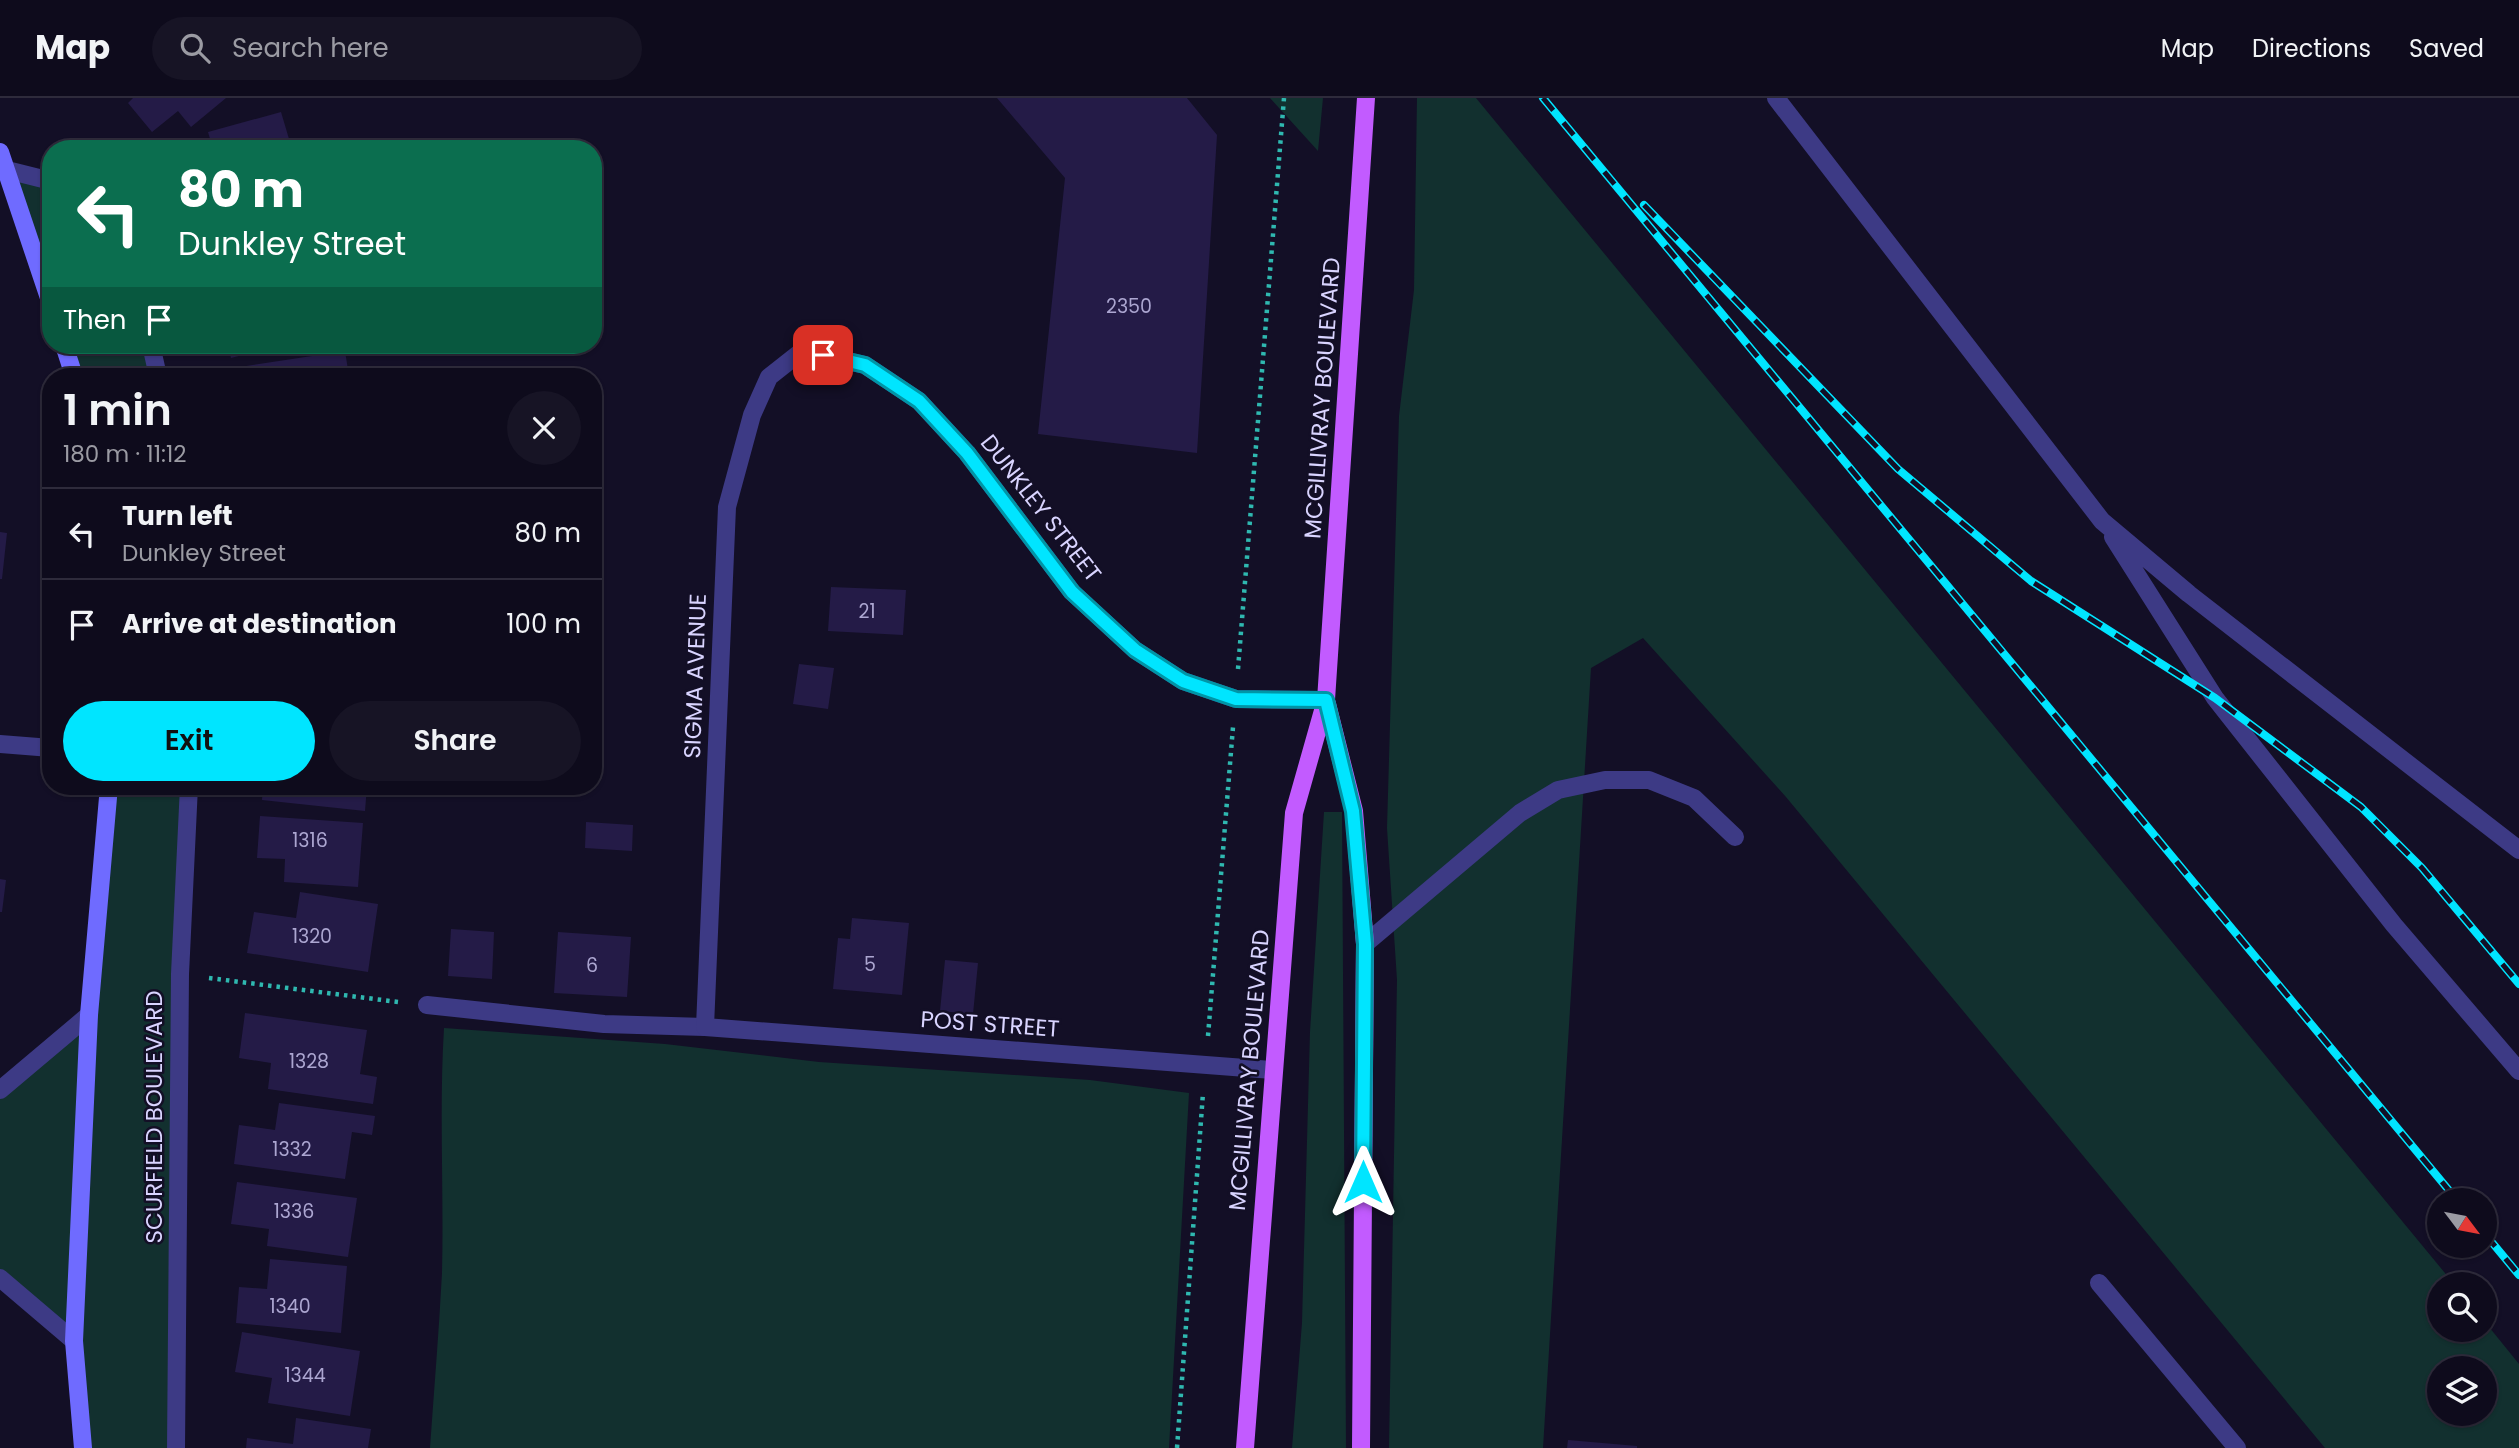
<!DOCTYPE html>
<html lang="en">
<head>
<meta charset="utf-8">
<style>
  body { margin:0; font-family:Poppins,sans-serif; background:#171425; color:#f1f3f6; height:100vh; display:flex; flex-direction:column; font-size:26px; white-space:nowrap }
  * { box-sizing:border-box; margin:0 }
  p { font-size:23px; color:#9b9ba3 }
  .icon { flex:none; width:38px; height:38px; fill:none; stroke:currentColor; stroke-width:2; stroke-linecap:round; stroke-linejoin:round }
  .map { position:relative; flex:1; overflow:hidden }
  .side { position:absolute; left:42px; top:270px; width:560px; height:427px; display:flex; flex-direction:column; background:#0e0b1c; border-radius:28px; box-shadow:0 2px 5px #0004,0 0 0 2px #2e2b3b }
  .side>* { flex:none }
  .top-card { position:absolute; left:42px; top:42px; width:560px; height:214px; border-radius:28px; box-shadow:0 2px 5px #0004,0 0 0 2px #2e2b3b; background:#0b6e4f; color:#fff; overflow:hidden }
  .needle { width:46px; rotate:122deg }
  .buttons { position:absolute; left:2427px; top:1090px; display:grid; gap:14px }
  .buttons a { display:grid; place-items:center; width:70px; height:70px; border-radius:50%; background:#0e0b1c; box-shadow:0 2px 5px #0004,0 0 0 2px #2e2b3b; font-size:35px }
  .pin { position:absolute; display:grid; place-items:center; width:60px; height:60px; color:#fff; margin:-30px; border-radius:14px; box-shadow:0 4px 10px #0006 }
  .me { position:absolute; width:77px; margin:-38px; rotate:0deg; stroke-linejoin:round; filter:drop-shadow(0 0 5px #0008) }
  .turn { display:flex; align-items:center; gap:24px; height:147px; padding:0 21px; font-size:32px }
  .turn .icon { width:91px; height:91px; stroke-width:2.5 }
  .turn b { display:block; font-size:49px; line-height:60px }
  .then { display:flex; align-items:center; height:66px; padding:0 21px; background:#0003; gap:14px; font-size:26px }
  .round { display:grid; place-items:center; flex:none; width:74px; height:74px; border-radius:37px; background:#171425 }
  .headline { display:flex; align-items:center; justify-content:space-between; height:119px; padding:0 21px }
  h1 { font-size:42px; font-weight:600; line-height:52px }
  .button { display:flex; gap:14px; margin-top:auto; padding:14px 21px }
  .button a { flex:1; height:80px; border-radius:42px; background:#00e5ff; color:#111; font-size:28px; font-weight:600; line-height:80px; text-align:center }
  .button a+a { background:#171425; color:#f1f3f6 }
  ul { padding:0; list-style:none }
  li { display:flex; align-items:center; gap:21px; height:91px; padding:0 21px; border-top:2px solid #2e2b3b }
  li div { flex:1 }
  li b { display:block; font-size:26px }
  li em { font-style:normal }
  header { display:flex; align-items:center; gap:42px; box-sizing:border-box; height:98px; padding:0 35px; background:#0e0b1c; border-bottom:2px solid #2e2b3b }
  header strong { font-size:33px }
  nav { display:flex; gap:38px; margin-inline-start:auto; font-size:24px }
  .search { width:490px; height:63px; background:#171425; display:flex; align-items:center; gap:18px; box-sizing:border-box; padding:0 24px; border-radius:38px; color:#9b9ba3; font-size:26px }
  .map>svg:first-child { display:block }
  .green { fill:#12302f; fill-rule:evenodd }
  .building { fill:#241b47 }
  .lines { fill:none; stroke-linecap:round; stroke-linejoin:round }
  .path { stroke:#2fb8b0; stroke-width:4.5; stroke-dasharray:3.5 5; stroke-linecap:butt }
  .lane { stroke:#3d3a85; stroke-width:18 }
  .street { stroke:#3d3a85; stroke-width:18 }
  .secondary { stroke:#6f6bff; stroke-width:18 }
  .primary { stroke:#c25bff; stroke-width:18 }
  .rail-casing { stroke:#00e5ff; stroke-width:8 }
  .rail { stroke:#130f26; stroke-width:5; stroke-dasharray:16; stroke-linecap:butt }
  .route-casing { stroke:#0095a6; stroke-width:18 }
  .route { stroke:#00e5ff; stroke-width:12 }
  .labels { text-anchor:middle; stroke-width:5; stroke-linejoin:round; paint-order:stroke }
  .number-label { font-size:19px; fill:#aca6d1 }
  .street-label { font-size:23px; fill:#d9d4ff; stroke:#130f26 }
</style>
</head>
<body>
<header>
<strong>Map</strong>
<div class="search"><svg class="icon" aria-label="search" viewBox="0 0 24 24"><circle cx="10" cy="10" r="6"/><path d="M15 15l6 6"/></svg>Search here</div>
<nav><a>Map</a><a>Directions</a><a>Saved</a></nav>
</header>
<div class="map">
<svg width="2519" height="1350" viewBox="0 0 2519 1350">
  <rect width="100%" height="100%" fill="#130f26"/>
  <path class="green" d="M 1270,0 L 1323,0 L 1318,53 Z
    M 1417,0 L 1476,0 L 2454,1186 L 2440,1186 L 2440,1232 L 2485,1232 L 2485,1224 L 2519,1266 L 2519,1350 L 2325,1350 L 1786,699 L 1643,540 L 1591,570 L 1543,1350 L 1389,1350 L 1397,882 L 1387,730 L 1399,318 L 1414,192 ZM 2440,1270 L 2485,1270 L 2485,1316 L 2440,1316 Z
    M 7,72 L 51,83 L 51,206 Z
    M 64,247 L 151,247 L 158,278 L 74,278 Z
    M 109,688 L 189,688 L 176,1350 L 83,1350 L 74,1243 L 0,1180 L 0,992 L 89,917 Z
    M 1324,714 L 1342,714 L 1346,1350 L 1292,1350 L 1302,1225 L 1310,934 Z
    M 444,930 L 665,946 L 819,964 L 1090,982 L 1189,995 L 1169,1350 L 430,1350 C 434,1292 439,1233 442,1175 C 444,1093 439,1012 444,930 Z"/>
  <path class="building" d="M 133,0 L 226,0 L 191,29 L 178,13 L 152,34 L 128,5 Z
    M 997,0 L 1187,0 L 1217,37 L 1197,355 L 1038,336 L 1065,80 Z
    M 281,14 L 292,51 L 213,51 L 208,34 Z
    M 228,247 L 277,247 L 277,248 L 231,260 Z
    M 345,253 L 349,278 L 234,278 L 233,270 Z
    M 0,434 L 7,435 L 2,481 L 0,481 Z
    M 831,489 L 906,492 L 903,537 L 828,533 Z
    M 799,566 L 834,570 L 828,611 L 793,606 Z
    M 263,688 L 367,688 L 365,713 L 262,702 Z
    M 260,718 L 363,725 L 358,789 L 284,784 L 285,761 L 257,760 Z
    M 586,724 L 633,727 L 632,753 L 585,750 Z
    M 0,781 L 6,782 L 2,814 L 0,814 Z
    M 300,794 L 378,806 L 368,874 L 247,855 L 254,814 L 296,820 Z
    M 852,820 L 909,825 L 902,897 L 833,891 L 838,840 L 850,841 Z
    M 451,831 L 494,834 L 492,881 L 448,878 Z
    M 558,834 L 631,839 L 627,899 L 554,895 Z
    M 945,862 L 978,865 L 973,916 L 940,913 Z
    M 245,915 L 367,932 L 360,976 L 377,979 L 373,1006 L 268,991 L 271,965 L 239,960 Z
    M 279,1005 L 375,1018 L 372,1037 L 352,1034 L 345,1081 L 234,1066 L 239,1027 L 275,1032 Z
    M 237,1084 L 357,1100 L 348,1159 L 267,1148 L 269,1131 L 231,1126 Z
    M 270,1161 L 347,1168 L 341,1235 L 236,1225 L 239,1189 L 267,1191 Z
    M 242,1234 L 360,1253 L 350,1318 L 268,1305 L 272,1280 L 235,1274 Z
    M 296,1320 L 371,1331 L 368,1350 L 246,1350 L 247,1340 L 293,1346 Z
    M 1568,1342 L 1637,1348 L 1637,1350 L 1567,1350 Z"/>
  <g class="lines">
    <path class="path" d="M 1238,571 L 1284,0
      M 209,880 L 398,904
      M 1208,938 L 1233,629
      M 1177,1350 L 1203,995"/>
    <path class="lane" d="M 1776,0 L 2102,423 L 2189,496 L 2519,752
      M 2113,439 L 2215,600 L 2394,827 L 2519,973
      M 1365,846 L 1520,715 L 1558,692 L 1605,682 L 1649,682 L 1694,700 L 1735,739
      M 427,907 L 604,926 L 705,929
      M 2099,1185 L 2237,1350"/>
    <path class="street" d="M 7,72 L 51,83
      M 151,247 L 158,278
      M 0,646 L 51,650
      M 1273,972 L 705,929 L 727,409 L 752,317 L 769,279 L 802,253 L 865,267 L 919,303 L 967,355 L 1072,494 L 1135,552 L 1183,583 L 1236,601 L 1326,602
      M 0,992 L 89,917
      M 0,1180 L 74,1243
      M 176,1350 L 180,876 L 189,688"/>
    <path class="secondary" d="M 0,54 L 51,206
      M 64,247 L 74,278
      M 83,1350 L 74,1243 L 89,917 L 109,688"/>
    <path class="primary" d="M 1327,606 L 1354,713 L 1365,846 L 1361,1350
      M 1245,1350 L 1294,715 L 1326,602 L 1366,0"/>
    <defs>
      <path id="rail" d="M 1543,0 L 2457,1102
        M 1644,107 L 1898,371 L 2031,483 L 2215,600 L 2361,709 L 2422,770 L 2519,886
        M 2485,1136 L 2519,1177"/>
    </defs>
    <use href="#rail" class="rail-casing"/>
    <use href="#rail" class="rail"/>
  </g>
  <g class="lines">
    <defs>
      <path id="route" d="M 823,257 L 865,267 L 919,303 L 967,355 L 1072,494 L 1135,552 L 1183,583 L 1236,601 L 1326,602 L 1353,713 L 1365,846 L 1363,1084"/>
    </defs>
    <use href="#route" class="route-casing"/>
    <use href="#route" class="route"/>
  </g>
  <g class="labels">
    <g class="number-label">
      <text x="1129" y="215">2350</text>
      <text x="867" y="520">21</text>
      <text x="310" y="749">1316</text>
      <text x="312" y="845">1320</text>
      <text x="870" y="873">5</text>
      <text x="592" y="874">6</text>
      <text x="309" y="970">1328</text>
      <text x="292" y="1058">1332</text>
      <text x="294" y="1120">1336</text>
      <text x="290" y="1215">1340</text>
      <text x="305" y="1284">1344</text>
    </g>
    <g class="street-label">
      <text transform="translate(1322 300) rotate(-86)" y="8">MCGILLIVRAY BOULEVARD</text>
      <text transform="translate(1041 410) rotate(52)" y="8">DUNKLEY STREET</text>
      <text transform="translate(695 578) rotate(-88)" y="8">SIGMA AVENUE</text>
      <text transform="translate(990 926) rotate(4)" y="8">POST STREET</text>
      <text transform="translate(1249 972) rotate(-85)" y="8">MCGILLIVRAY BOULEVARD</text>
      <text transform="translate(154 1019) rotate(-90)" y="8">SCURFIELD BOULEVARD</text>
    </g>
  </g>
</svg>
<div class="buttons">
<a><svg class="needle" viewBox="-14 -14 28 28"><path d="M0-13l5 13h-10z" fill="#e53935"/><path d="M0 13l5-13h-10z" fill="#9b9ba3"/></svg></a>
<a><svg class="icon" aria-label="search" viewBox="0 0 24 24"><circle cx="10" cy="10" r="6"/><path d="M15 15l6 6"/></svg></a>
<a><svg class="icon" aria-label="layers" viewBox="0 0 24 24"><path d="M12 4l9 5-9 5-9-5zM3 14l9 5 9-5"/></svg></a>
</div>
<div class="pin" style="left:823px;top:257px;background:#d93025"><svg class="icon" aria-label="arrive" viewBox="0 0 24 24"><path d="M6 21V4h12l-3 4 3 4H6"/></svg></div>
<svg class="me" style="left:1363px;top:1084px" viewBox="-20 -20 40 40"><path d="M0-17L14 15 0 8-14 15z" fill="#00e5ff" stroke="#fff" stroke-width="4"/></svg>
<div class="top-card">
<div class="turn"><svg class="icon" aria-label="left" viewBox="0 0 24 24"><path d="M17 20v-9H6M10 6l-5 5 5 5"/></svg><div><b>80 m</b>Dunkley Street</div></div>
<div class="then">Then<svg class="icon" aria-label="arrive" viewBox="0 0 24 24"><path d="M6 21V4h12l-3 4 3 4H6"/></svg></div>
</div>
<section class="side">
<div class="headline"><div><h1>1 min</h1><p>180 m · 11:12</p></div><a class="round"><svg class="icon" aria-label="close" viewBox="0 0 24 24"><path d="M6 6l12 12M18 6L6 18"/></svg></a></div>
<ul>
<li><svg class="icon" aria-label="left" viewBox="0 0 24 24"><path d="M17 20v-9H6M10 6l-5 5 5 5"/></svg><div><b>Turn left</b><p>Dunkley Street</p></div><em>80 m</em></li>
<li><svg class="icon" aria-label="arrive" viewBox="0 0 24 24"><path d="M6 21V4h12l-3 4 3 4H6"/></svg><div><b>Arrive at destination</b></div><em>100 m</em></li>
</ul>
<div class="button"><a>Exit</a><a>Share</a></div>
</section>
</div>
</body>
</html>
